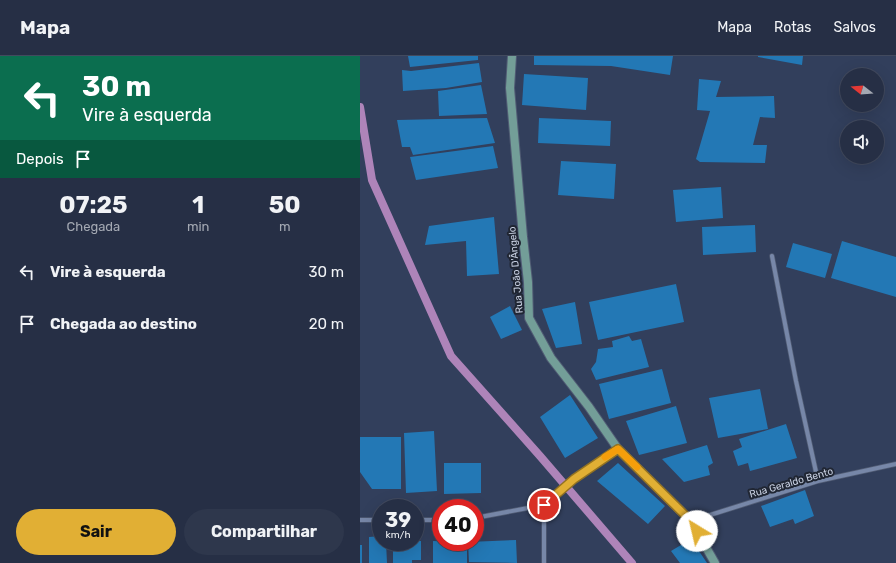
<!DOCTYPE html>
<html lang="pt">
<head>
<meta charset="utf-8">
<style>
  body { margin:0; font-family:Rubik,sans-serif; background:#2e374c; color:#f1f3f6; height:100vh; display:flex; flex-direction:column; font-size:15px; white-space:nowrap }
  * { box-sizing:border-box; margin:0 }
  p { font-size:13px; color:#a4a9b3 }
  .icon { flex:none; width:22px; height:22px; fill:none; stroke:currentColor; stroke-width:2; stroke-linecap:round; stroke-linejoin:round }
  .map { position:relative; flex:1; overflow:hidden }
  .drawer { display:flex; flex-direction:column; background:#262f45; width:360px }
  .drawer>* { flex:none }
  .guide { background:#0b6e4f; color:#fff; overflow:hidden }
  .needle { width:26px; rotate:287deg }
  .tools { position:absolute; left:480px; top:12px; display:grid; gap:8px }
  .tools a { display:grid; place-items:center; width:44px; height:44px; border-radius:50%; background:#262f45; box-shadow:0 4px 16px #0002,0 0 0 1px #424a5e; font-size:20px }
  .speed { position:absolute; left:12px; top:443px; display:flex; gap:8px; font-size:20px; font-weight:700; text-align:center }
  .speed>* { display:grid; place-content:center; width:52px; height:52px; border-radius:50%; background:#262f45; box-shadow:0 4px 16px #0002,0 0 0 1px #424a5e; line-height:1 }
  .speed small { font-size:10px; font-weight:400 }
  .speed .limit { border:6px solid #d22; background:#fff; color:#111 }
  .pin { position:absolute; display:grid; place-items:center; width:34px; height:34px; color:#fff; margin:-17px; border:2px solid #fff; border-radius:50%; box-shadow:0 1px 4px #0007 }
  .me { position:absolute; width:44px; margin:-22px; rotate:324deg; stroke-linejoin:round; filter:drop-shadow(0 0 3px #0008) }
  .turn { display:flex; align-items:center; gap:14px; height:84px; padding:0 16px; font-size:18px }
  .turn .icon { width:52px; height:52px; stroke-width:2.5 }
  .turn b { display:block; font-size:28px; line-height:34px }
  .then { display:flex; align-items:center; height:38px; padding:0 16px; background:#0003; gap:8px; font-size:15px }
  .eta { display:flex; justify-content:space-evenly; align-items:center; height:68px; text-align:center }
  .eta b { font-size:24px; font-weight:700; line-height:28px }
  .cta { display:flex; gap:8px; margin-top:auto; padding:8px 16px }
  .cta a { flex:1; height:46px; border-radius:24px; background:#e1af34; color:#111; font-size:16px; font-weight:700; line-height:46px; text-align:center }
  .cta a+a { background:#2e374c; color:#f1f3f6 }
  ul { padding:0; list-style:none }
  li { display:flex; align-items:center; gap:12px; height:52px; padding:0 16px }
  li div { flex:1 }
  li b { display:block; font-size:15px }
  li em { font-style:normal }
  header { display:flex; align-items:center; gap:24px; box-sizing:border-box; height:56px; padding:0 20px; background:#262f45; border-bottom:1px solid #424a5e }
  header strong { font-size:19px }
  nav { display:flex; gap:22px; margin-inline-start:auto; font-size:14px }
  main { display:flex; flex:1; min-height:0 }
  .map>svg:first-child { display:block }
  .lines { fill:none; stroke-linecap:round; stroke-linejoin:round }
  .stream { stroke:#ae84b9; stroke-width:8 }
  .building { fill:#2378b5 }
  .street-casing { stroke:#515c74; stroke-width:5.5 }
  .secondary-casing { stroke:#515c74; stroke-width:10 }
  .street { stroke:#7787a8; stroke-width:4 }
  .secondary { stroke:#739e98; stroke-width:8 }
  .route-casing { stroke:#927222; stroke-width:10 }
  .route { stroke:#e1af34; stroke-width:7 }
  .slow { stroke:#f59e0b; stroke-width:7 }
  .labels { text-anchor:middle; stroke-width:4; stroke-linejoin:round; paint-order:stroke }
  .street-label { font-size:10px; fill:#c9d1e3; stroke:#202633 }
</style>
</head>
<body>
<header>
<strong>Mapa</strong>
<nav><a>Mapa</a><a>Rotas</a><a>Salvos</a></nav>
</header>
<main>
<section class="drawer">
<div class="guide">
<div class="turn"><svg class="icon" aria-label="left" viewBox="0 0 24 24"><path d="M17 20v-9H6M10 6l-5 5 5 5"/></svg><div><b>30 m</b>Vire à esquerda</div></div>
<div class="then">Depois<svg class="icon" aria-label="arrive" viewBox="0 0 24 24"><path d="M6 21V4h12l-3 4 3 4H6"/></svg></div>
</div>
<div class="eta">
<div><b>07:25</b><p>Chegada</p></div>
<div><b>1</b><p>min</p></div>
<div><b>50</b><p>m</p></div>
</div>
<ul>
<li><svg class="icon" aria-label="left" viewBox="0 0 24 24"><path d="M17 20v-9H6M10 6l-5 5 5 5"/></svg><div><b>Vire à esquerda</b></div><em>30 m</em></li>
<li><svg class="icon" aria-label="arrive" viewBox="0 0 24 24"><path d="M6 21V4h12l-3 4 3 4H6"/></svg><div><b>Chegada ao destino</b></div><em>20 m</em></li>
</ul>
<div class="cta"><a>Sair</a><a>Compartilhar</a></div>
</section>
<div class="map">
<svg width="536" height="507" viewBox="0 0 536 507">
  <rect width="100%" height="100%" fill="#323f5c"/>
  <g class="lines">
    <path class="stream" d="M 0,51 L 12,124 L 91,300 L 180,400 L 272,507"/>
  </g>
  <path class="building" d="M 48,0 L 118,0 L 118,4 L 50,11 Z
    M 174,0 L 313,0 L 310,19 L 251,10 L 174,9 Z
    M 398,0 L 443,0 L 442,9 L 398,1 Z
    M 119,7 L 122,26 L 86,32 L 43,35 L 42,14 L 51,15 Z
    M 164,18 L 228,22 L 226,54 L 162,49 Z
    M 339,23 L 361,25 L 356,41 L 414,40 L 415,62 L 400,61 L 393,89 L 407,89 L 405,107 L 340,106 L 336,103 L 350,55 L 337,54 Z
    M 121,29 L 127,58 L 79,60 L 78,35 Z
    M 127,62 L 135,87 L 53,99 L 50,91 L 42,91 L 37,64 Z
    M 179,62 L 251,65 L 250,90 L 178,87 Z
    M 133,90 L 138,112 L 56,124 L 50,101 Z
    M 201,105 L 256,108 L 254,143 L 198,139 Z
    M 361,131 L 363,162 L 316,166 L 313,134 Z
    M 134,161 L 139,218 L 107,220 L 106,185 L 65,189 L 69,170 Z
    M 395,169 L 396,196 L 343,199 L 342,171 Z
    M 482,185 L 536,201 L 536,241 L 471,222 Z
    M 433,187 L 472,198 L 465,222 L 426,211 Z
    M 316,228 L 324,266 L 238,284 L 229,246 Z
    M 215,246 L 222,288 L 196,292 L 182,253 Z
    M 150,250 L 162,274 L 141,283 L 130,261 Z
    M 269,280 L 272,285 L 281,283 L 289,311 L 236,324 L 231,313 L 236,306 L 238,293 L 253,291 L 252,285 Z
    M 302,313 L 311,347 L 249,363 L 239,328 Z
    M 400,333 L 408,373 L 358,382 L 349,342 Z
    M 210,339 L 238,382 L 205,402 L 180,361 Z
    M 316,350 L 327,387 L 279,399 L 266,365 Z
    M 426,368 L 437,402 L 390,415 L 388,407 L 378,410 L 373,395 L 382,391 L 379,383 Z
    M 74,375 L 77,435 L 46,437 L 44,377 Z
    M 0,381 L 41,381 L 41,433 L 12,433 L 0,416 Z
    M 347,389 L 353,407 L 348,410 L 350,419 L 324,426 L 302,403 Z
    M 84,407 L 121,407 L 121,437 L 84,438 Z
    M 258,407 L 305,450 L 288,468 L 237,425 Z
    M 445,434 L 454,460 L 435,468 L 433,463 L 410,471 L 401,450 Z
    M 21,480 L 21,486 L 26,486 L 27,507 L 9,507 L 9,481 Z
    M 331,483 L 347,507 L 320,507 L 311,495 Z
    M 156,484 L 157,507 L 109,506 L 108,486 Z
    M 55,485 L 61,485 L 61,504 L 52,504 L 52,507 L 33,507 L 33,486 Z
    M 73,485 L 107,486 L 107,507 L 73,507 Z
    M 0,489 L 2,489 L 2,507 L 0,507 Z"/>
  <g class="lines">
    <defs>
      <path id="street" d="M 412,200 L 436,325 L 458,425
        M 184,449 L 214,423 L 258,393
        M 115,462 L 184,449
        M 0,464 L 21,464
        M 55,464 L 81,464
        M 331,465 L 458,425 L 536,408
        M 184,507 L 184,449"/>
      <path id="secondary" d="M 152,0 L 150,32 L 163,181 L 168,226 L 169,262 L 191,302 L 229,351 L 258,393 L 331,465 L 355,507"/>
    </defs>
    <use href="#street" class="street-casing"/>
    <use href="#secondary" class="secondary-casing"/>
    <use href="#street" class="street"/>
    <use href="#secondary" class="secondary"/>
  </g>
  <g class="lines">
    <defs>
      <path id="route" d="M 184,449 L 214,423 L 258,393 L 331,465 L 337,475"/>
    </defs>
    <use href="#route" class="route-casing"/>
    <use href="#route" class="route"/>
    <path class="slow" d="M 245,401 L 258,393 L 277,411"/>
  </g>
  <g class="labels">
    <g class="street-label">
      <text transform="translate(155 214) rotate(-95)" y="4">Rua João D'Ângelo</text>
      <text transform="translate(431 426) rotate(-16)" y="4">Rua Geraldo Bento</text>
    </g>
  </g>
</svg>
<div class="tools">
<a><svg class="needle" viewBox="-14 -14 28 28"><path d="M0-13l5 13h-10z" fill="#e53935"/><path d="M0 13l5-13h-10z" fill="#a4a9b3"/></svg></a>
<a><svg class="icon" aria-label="sound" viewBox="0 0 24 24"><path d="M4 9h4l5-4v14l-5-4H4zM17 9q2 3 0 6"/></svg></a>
</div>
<div class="speed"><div>39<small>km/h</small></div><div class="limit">40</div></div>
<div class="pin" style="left:184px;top:449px;background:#d93025"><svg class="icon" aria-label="arrive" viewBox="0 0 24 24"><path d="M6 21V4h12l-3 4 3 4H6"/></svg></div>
<svg class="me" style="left:337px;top:475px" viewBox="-20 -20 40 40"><circle r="19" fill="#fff"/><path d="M0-13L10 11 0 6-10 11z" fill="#e1af34"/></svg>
</div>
</main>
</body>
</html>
